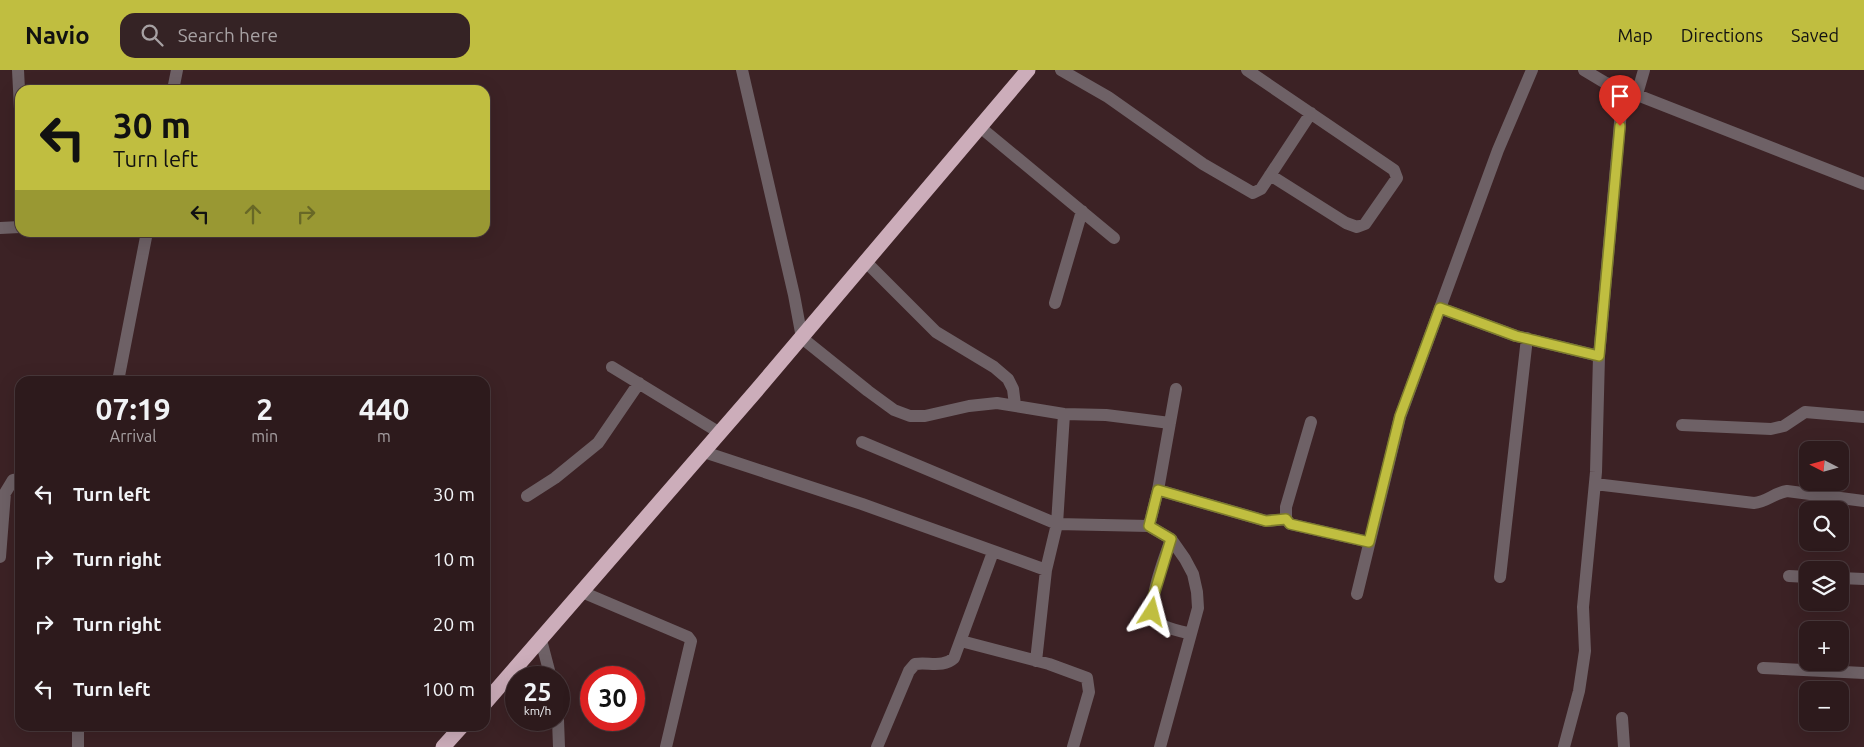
<!DOCTYPE html>
<html lang="en">
<head>
<meta charset="utf-8">
<style>
  body { margin:0; font-family:Ubuntu,sans-serif; background:#352325; color:#f1f3f6; height:100vh; display:flex; flex-direction:column; font-size:19px; white-space:nowrap }
  * { box-sizing:border-box; margin:0 }
  p { font-size:16px; color:#a7a1a3 }
  .icon { flex:none; width:28px; height:28px; fill:none; stroke:currentColor; stroke-width:2; stroke-linecap:round; stroke-linejoin:round }
  .map { position:relative; flex:1; overflow:hidden }
  .sheet { position:absolute; left:15px; top:306px; width:475px; height:355px; display:flex; flex-direction:column; background:#2d1a1c; border-radius:15px; box-shadow:0 5px 20px #0002,0 0 0 1px #48383b }
  .sheet>* { flex:none }
  .banner { position:absolute; left:15px; top:15px; width:475px; height:152px; border-radius:15px; box-shadow:0 5px 20px #0002,0 0 0 1px #48383b; background:#c0be40; color:#111; overflow:hidden }
  .needle { width:32px; rotate:276deg }
  .tools { position:absolute; left:1799px; top:371px; display:grid; gap:10px }
  .tools a { display:grid; place-items:center; width:50px; height:50px; border-radius:10px; background:#2d1a1c; box-shadow:0 5px 20px #0002,0 0 0 1px #48383b; font-size:25px }
  .speed { position:absolute; left:505px; top:596px; display:flex; gap:10px; font-size:25px; font-weight:700; text-align:center }
  .speed>* { display:grid; place-content:center; width:65px; height:65px; border-radius:50%; background:#2d1a1c; box-shadow:0 5px 20px #0002,0 0 0 1px #48383b; line-height:1 }
  .speed small { font-size:12px; font-weight:400 }
  .speed .limit { border:8px solid #d22; background:#fff; color:#111 }
  .pin { position:absolute; display:grid; place-items:center; width:42px; height:42px; color:#fff; margin:-51px -21px; border-radius:50% 50% 50% 0; rotate:-45deg; box-shadow:0 0 5px #0007 }
  .pin .icon { rotate:45deg }
  .me { position:absolute; width:55px; margin:-28px; rotate:9deg; stroke-linejoin:round; filter:drop-shadow(0 0 4px #0008) }
  .turn { display:flex; align-items:center; gap:18px; height:105px; padding:0 15px; font-size:22px }
  .turn .icon { width:65px; height:65px; stroke-width:2.5 }
  .turn b { display:block; font-size:35px; line-height:42px }
  .lanes { display:flex; align-items:center; height:48px; padding:0 15px; background:#0003; justify-content:center; gap:25px; direction:ltr }
  .lanes .off { opacity:.35 }
  .eta { display:flex; justify-content:space-evenly; align-items:center; height:85px; text-align:center }
  .eta b { font-size:30px; font-weight:700; line-height:35px }
  ul { padding:0; list-style:none }
  li { display:flex; align-items:center; gap:15px; height:65px; padding:0 15px }
  li div { flex:1 }
  li b { display:block; font-size:19px }
  li em { font-style:normal }
  header { display:flex; align-items:center; gap:30px; box-sizing:border-box; height:70px; padding:0 25px; background:#c0be40; color:#111 }
  header strong { font-size:24px }
  nav { display:flex; gap:28px; margin-inline-start:auto; font-size:18px }
  .search { width:350px; height:45px; background:#352325; display:flex; align-items:center; gap:12px; box-sizing:border-box; padding:0 18px; border-radius:15px; color:#a7a1a3; font-size:19px }
  .map>svg:first-child { display:block }
  .lines { fill:none; stroke-linecap:round; stroke-linejoin:round }
  .minor { stroke:#6e6166; stroke-width:12 }
  .highway { stroke:#ccadba; stroke-width:15 }
  .route-casing { stroke:#7d7c2a; stroke-width:12 }
  .route { stroke:#c0be40; stroke-width:9 }
</style>
</head>
<body>
<header>
<strong>Navio</strong>
<div class="search"><svg class="icon" aria-label="search" viewBox="0 0 24 24"><circle cx="10" cy="10" r="6"/><path d="M15 15l6 6"/></svg>Search here</div>
<nav><a>Map</a><a>Directions</a><a>Saved</a></nav>
</header>
<div class="map">
<svg width="1864" height="677" viewBox="0 0 1864 677">
  <rect width="100%" height="100%" fill="#3c2225"/>
  <g class="lines">
    <path class="minor" d="M 18,0 L 20,39
      M 742,0 L 794,225 L 802,268 L 868,321 L 894,340 L 910,346 L 925,346 L 969,336 L 997,333 L 1064,344 L 1106,345 L 1170,353
      M 1061,0 L 1108,27 L 1203,94 L 1253,123 L 1261,119 L 1311,43
      M 1247,0 L 1394,100 L 1397,108 L 1365,154 L 1357,157 L 1346,153 L 1270,105
      M 1584,0 L 1604,12 L 1864,114
      M 173,20 L 177,0
      M 1637,24 L 1644,0
      M 980,57 L 1114,168
      M 0,158 L 20,157
      M 866,192 L 936,262 L 994,297 L 1008,309 L 1013,319 L 1015,335
      M 1055,233 L 1082,141
      M 1440,238 L 1516,266 L 1599,286
      M 612,297 L 720,363
      M 118,311 L 147,162
      M 1311,352 L 1286,437 L 1286,449 L 1290,454 L 1369,472
      M 1682,355 L 1771,359 L 1784,356 L 1805,342 L 1864,347
      M 862,372 L 1057,454 L 1149,456 L 1171,469 L 1185,489 L 1193,504 L 1197,522 L 1198,538 L 1160,677
      M 704,382 L 862,434 L 1046,500
      M 1595,414 L 1754,433 C 1767,432 1774,423 1787,421 L 1864,431
      M 1158,420 L 1266,451 L 1286,449
      M 527,426 L 555,408 L 598,373 L 639,313
      M 1149,456 L 1158,420 L 1176,319
      M 1171,469 C 1165,488 1142,540 1160,554 C 1168,559 1181,561 1190,564
      M 0,487 L 5,423 L 13,410 L 20,409
      M 1789,506 L 1808,507
      M 1500,507 L 1527,268
      M 1840,508 L 1864,509
      M 582,522 L 688,567 L 691,571 L 666,677
      M 1357,524 L 1400,347 L 1498,80 L 1532,0
      M 541,570 L 551,608
      M 961,571 L 1049,594 L 1087,608 L 1089,622 L 1073,677
      M 1036,591 L 1046,500 L 1057,454 L 1064,344
      M 1763,598 L 1864,603
      M 1622,648 L 1624,677
      M 558,650 L 559,677
      M 78,677 L 78,656
      M 877,677 L 909,601 L 915,594 C 929,592 943,598 954,588 L 993,482
      M 1564,677 L 1579,621 L 1585,581 L 1583,537 L 1596,402 L 1599,286 L 1623,19"/>
    <path class="highway" d="M 485,633 L 756,321 L 1028,0
      M 443,677 L 462,656"/>
  </g>
  <g class="lines">
    <defs>
      <path id="route" d="M 1152,542 L 1152,531 L 1171,469 L 1149,456 L 1158,420 L 1266,451 L 1286,449 L 1290,454 L 1369,472 L 1400,346 L 1440,238 L 1516,266 L 1599,286 L 1620,56"/>
    </defs>
    <use href="#route" class="route-casing"/>
    <use href="#route" class="route"/>
  </g>
</svg>
<div class="tools">
<a><svg class="needle" viewBox="-14 -14 28 28"><path d="M0-13l5 13h-10z" fill="#e53935"/><path d="M0 13l5-13h-10z" fill="#a7a1a3"/></svg></a>
<a><svg class="icon" aria-label="search" viewBox="0 0 24 24"><circle cx="10" cy="10" r="6"/><path d="M15 15l6 6"/></svg></a>
<a><svg class="icon" aria-label="layers" viewBox="0 0 24 24"><path d="M12 4l9 5-9 5-9-5zM3 14l9 5 9-5"/></svg></a>
<a>+</a>
<a>−</a>
</div>
<div class="speed"><div>25<small>km/h</small></div><div class="limit">30</div></div>
<div class="pin" style="left:1620px;top:56px;background:#d93025"><svg class="icon" aria-label="arrive" viewBox="0 0 24 24"><path d="M6 21V4h12l-3 4 3 4H6"/></svg></div>
<svg class="me" style="left:1152px;top:542px" viewBox="-20 -20 40 40"><path d="M0-17L14 15 0 8-14 15z" fill="#c0be40" stroke="#fff" stroke-width="4"/></svg>
<div class="banner">
<div class="turn"><svg class="icon" aria-label="left" viewBox="0 0 24 24"><path d="M17 20v-9H6M10 6l-5 5 5 5"/></svg><div><b>30 m</b>Turn left</div></div>
<div class="lanes"><svg class="icon" aria-label="left" viewBox="0 0 24 24"><path d="M17 20v-9H6M10 6l-5 5 5 5"/></svg><svg class="icon off" aria-label="ahead" viewBox="0 0 24 24"><path d="M12 20V5M6 11l6-6 6 6"/></svg><svg class="icon off" aria-label="right" viewBox="0 0 24 24"><path d="M7 20v-9h11M14 6l5 5-5 5"/></svg></div>
</div>
<section class="sheet">
<div class="eta">
<div><b>07:19</b><p>Arrival</p></div>
<div><b>2</b><p>min</p></div>
<div><b>440</b><p>m</p></div>
</div>
<ul>
<li><svg class="icon" aria-label="left" viewBox="0 0 24 24"><path d="M17 20v-9H6M10 6l-5 5 5 5"/></svg><div><b>Turn left</b></div><em>30 m</em></li>
<li><svg class="icon" aria-label="right" viewBox="0 0 24 24"><path d="M7 20v-9h11M14 6l5 5-5 5"/></svg><div><b>Turn right</b></div><em>10 m</em></li>
<li><svg class="icon" aria-label="right" viewBox="0 0 24 24"><path d="M7 20v-9h11M14 6l5 5-5 5"/></svg><div><b>Turn right</b></div><em>20 m</em></li>
<li><svg class="icon" aria-label="left" viewBox="0 0 24 24"><path d="M17 20v-9H6M10 6l-5 5 5 5"/></svg><div><b>Turn left</b></div><em>100 m</em></li>
</ul>
</section>
</div>
</body>
</html>
